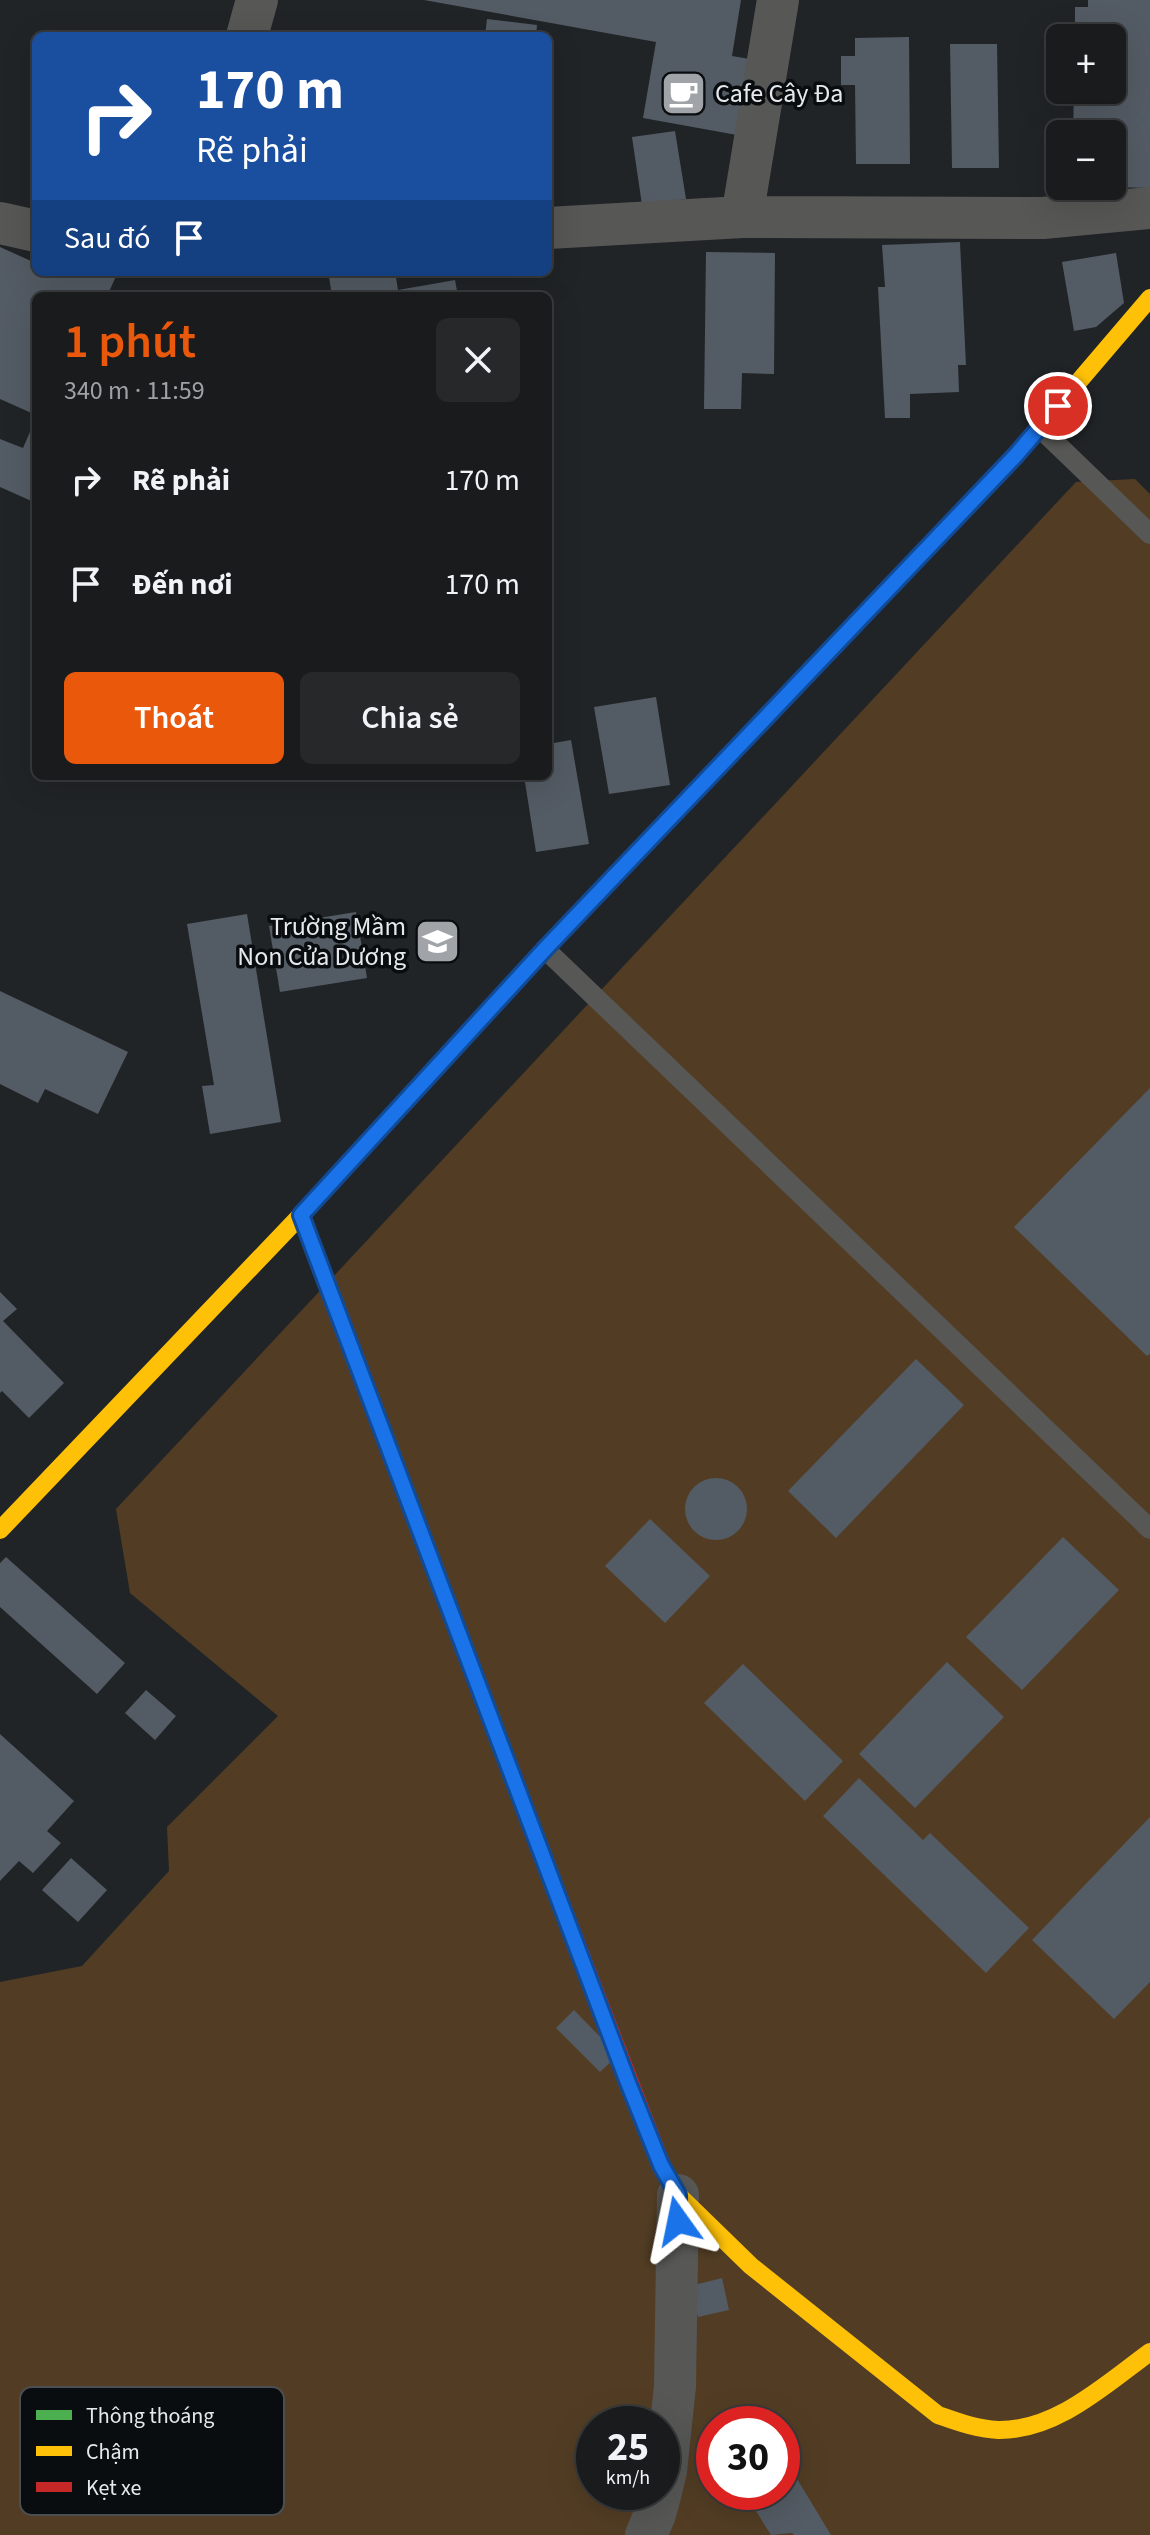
<!DOCTYPE html>
<html lang="vi">
<head>
<meta charset="utf-8">
<style>
  body { margin:0; font-family:"Source Sans 3",sans-serif; background:#26282a; color:#f1f3f6; height:100vh; display:flex; flex-direction:column; font-size:30px; white-space:nowrap }
  * { box-sizing:border-box; margin:0 }
  p { font-size:26px; color:#9fa1a4 }
  .icon { flex:none; width:44px; height:44px; fill:none; stroke:currentColor; stroke-width:2; stroke-linecap:round; stroke-linejoin:round }
  .map { position:relative; flex:1; overflow:hidden }
  .side { position:absolute; left:32px; top:292px; width:520px; height:488px; display:flex; flex-direction:column; background:#191b1d; border-radius:12px; box-shadow:0 8px 32px #0002,0 0 0 2px #37393b }
  .side>* { flex:none }
  .guide { position:absolute; left:32px; top:32px; width:520px; height:244px; border-radius:12px; box-shadow:0 8px 32px #0002,0 0 0 2px #37393b; background:#1a4fa0; color:#fff; overflow:hidden }
  .tools { position:absolute; left:1046px; top:24px; display:grid; gap:16px }
  .tools a { display:grid; place-items:center; width:80px; height:80px; border-radius:12px; background:#191b1d; box-shadow:0 8px 32px #0002,0 0 0 2px #37393b; font-size:40px }
  .speed { position:absolute; left:576px; top:2406px; display:flex; gap:16px; font-size:40px; font-weight:700; text-align:center }
  .speed>* { display:grid; place-content:center; width:104px; height:104px; border-radius:50%; background:#191b1d; box-shadow:0 8px 32px #0002,0 0 0 2px #37393b; line-height:1 }
  .speed small { font-size:20px; font-weight:400 }
  .speed .limit { border:12px solid #d22; background:#fff; color:#111 }
  .pin { position:absolute; display:grid; place-items:center; width:68px; height:68px; color:#fff; margin:-34px; border:4px solid #fff; border-radius:50%; box-shadow:0 2px 8px #0007 }
  .me { position:absolute; width:88px; margin:-44px; rotate:348deg; stroke-linejoin:round; filter:drop-shadow(0 0 6px #0008) }
  .turn { display:flex; align-items:center; gap:28px; height:168px; padding:0 32px; font-size:36px }
  .turn .icon { width:104px; height:104px; stroke-width:2.5 }
  .turn b { display:block; font-size:56px; line-height:68px }
  .then { display:flex; align-items:center; height:76px; padding:0 32px; background:#0003; gap:16px; font-size:30px }
  .round { display:grid; place-items:center; flex:none; width:84px; height:84px; border-radius:12px; background:#26282a }
  .summary { display:flex; align-items:center; justify-content:space-between; height:136px; padding:0 32px }
  h1 { font-size:48px; font-weight:600; line-height:60px; color:#ea580c }
  .button { display:flex; gap:16px; margin-top:auto; padding:16px 32px }
  .button a { flex:1; height:92px; border-radius:12px; background:#ea580c; color:#fff; font-size:32px; font-weight:600; line-height:92px; text-align:center }
  .button a+a { background:#26282a; color:#f1f3f6 }
  ul { padding:0; list-style:none }
  li { display:flex; align-items:center; gap:24px; height:104px; padding:0 32px }
  li div { flex:1 }
  li b { display:block; font-size:30px }
  li em { font-style:normal }
  .map>svg:first-child { display:block }
  .green { fill:#523d24; fill-rule:evenodd }
  .building { fill:#535b64 }
  .lines { fill:none; stroke-linecap:round; stroke-linejoin:round }
  .lane { stroke:#575756; stroke-width:20 }
  .street { stroke:#575756; stroke-width:42 }
  .fast { stroke:#4caf50; stroke-width:18 }
  .slow { stroke:#ffc107; stroke-width:18 }
  .jam { stroke:#c62828; stroke-width:18 }
  .route-casing { stroke:#114b97; stroke-width:20 }
  .route { stroke:#1a73e8; stroke-width:14 }
  .labels { text-anchor:middle; stroke-width:7; stroke-linejoin:round; paint-order:stroke }
  .poi-label { font-size:26px; fill:#e5e9ed; stroke:#0a0d10; text-anchor:start }
  .key { fill:#0a0d10; stroke:#4c4f52; stroke-width:2 }
  .key-label { font-size:22px; fill:#e5e9ed }
</style>
</head>
<body>
<div class="map">
<svg width="1150" height="2535" viewBox="0 0 1150 2535">
  <rect width="100%" height="100%" fill="#212427"/>
  <path class="green" d="M 1135,479 L 1150,494 L 1150,2535 L 0,2535 L 0,1982 L 82,1966 L 169,1871 L 167,1827 L 278,1716 L 130,1593 L 116,1509 L 1076,482 ZM 594,2424 L 662,2424 L 662,2492 L 594,2492 ZM 714,2424 L 782,2424 L 782,2492 L 714,2492 Z"/>
  <path class="building" d="M 424,0 L 741,0 L 732,56 L 761,61 L 748,137 L 643,118 L 656,42 Z
    M 1088,0 L 1150,0 L 1150,188 L 1112,187 L 1112,134 L 1073,134 L 1074,90 L 1112,90 L 1112,38 L 1075,38 L 1075,7 L 1088,7 Z
    M 487,19 L 537,25 L 536,36 L 485,36 Z
    M 909,37 L 910,164 L 856,164 L 855,85 L 841,85 L 841,56 L 855,56 L 855,38 Z
    M 950,44 L 997,44 L 999,168 L 952,168 Z
    M 675,131 L 686,199 L 642,205 L 632,137 Z
    M 960,242 L 966,365 L 958,365 L 959,392 L 910,394 L 910,418 L 885,418 L 878,287 L 885,287 L 882,245 Z
    M 0,247 L 31,261 L 36,250 L 36,272 L 118,272 L 107,296 L 36,296 L 36,415 L 0,399 Z
    M 706,252 L 775,253 L 774,374 L 742,373 L 741,409 L 704,409 Z
    M 1116,253 L 1124,303 L 1096,327 L 1074,331 L 1062,262 Z
    M 355,272 L 395,272 L 398,290 L 455,280 L 458,296 L 332,296 L 329,277 Z
    M 36,418 L 36,503 L 0,487 L 0,439 L 23,448 Z
    M 656,697 L 670,785 L 609,794 L 594,707 Z
    M 571,740 L 589,844 L 536,852 L 524,776 L 548,776 L 548,744 Z
    M 356,912 L 367,978 L 280,992 L 269,926 Z
    M 247,914 L 281,1122 L 210,1134 L 202,1086 L 214,1085 L 187,924 Z
    M 0,991 L 128,1052 L 98,1114 L 45,1089 L 38,1103 L 0,1084 Z
    M 1150,1088 L 1150,1354 L 1147,1356 L 1014,1227 Z
    M 0,1292 L 17,1309 L 3,1321 L 64,1383 L 29,1418 L 2,1391 L 0,1393 Z
    M 916,1359 L 964,1405 L 836,1538 L 788,1491 Z
    M685 1509a31 31 0 1 1 62 0a31 31 0 1 1-62 0Z
    M 650,1519 L 710,1576 L 665,1623 L 605,1566 Z
    M 1063,1537 L 1119,1590 L 1022,1690 L 966,1637 Z
    M 6,1557 L 125,1663 L 97,1694 L 0,1607 L 0,1563 Z
    M 947,1662 L 1004,1717 L 915,1808 L 859,1754 Z
    M 743,1664 L 843,1761 L 805,1801 L 704,1703 Z
    M 146,1690 L 176,1716 L 155,1740 L 125,1713 Z
    M 0,1734 L 74,1801 L 47,1831 L 61,1843 L 33,1873 L 19,1861 L 0,1881 Z
    M 859,1778 L 923,1840 L 930,1833 L 1029,1928 L 986,1973 L 823,1816 Z
    M 1150,1817 L 1150,1982 L 1114,2019 L 1032,1940 Z
    M 71,1858 L 107,1890 L 78,1922 L 42,1890 Z
    M 574,2010 L 618,2055 L 600,2072 L 556,2028 Z
    M 722,2278 L 729,2310 L 698,2317 L 690,2286 Z
    M 756,2410 L 764,2424 L 733,2424 Z
    M 782,2454 L 831,2535 L 794,2535 L 792,2533 L 771,2535 L 744,2492 L 782,2492 Z"/>
  <g class="lines">
    <path class="lane" d="M 1040,428 L 1150,534
      M 545,949 L 1150,1529"/>
    <path class="street" d="M 247,36 L 257,0
      M 742,217 L 778,0
      M 0,223 L 36,231
      M 548,228 L 742,217 L 1043,218 L 1150,208
      M 662,2488 L 666,2471 L 675,2386 L 678,2195
      M 646,2535 L 655,2514 L 661,2492"/>
    <path class="fast" d="M 301,1215 L 522,1802"/>
    <path class="slow" d="M 850,629 L 1016,455 L 1150,298
      M 0,1530 L 301,1215 L 440,1064
      M 663,2168 L 678,2195 L 751,2266 L 938,2415 C 958,2422 977,2429 998,2430 C 1056,2431 1106,2384 1150,2352"/>
    <path class="jam" d="M 440,1064 L 545,949 L 850,629
      M 522,1802 L 663,2168"/>
  </g>
  <g class="lines">
    <defs>
      <path id="route" d="M 678,2221 L 678,2195 L 661,2165 L 627,2080 L 301,1215 L 545,949 L 1016,455 L 1058,406"/>
    </defs>
    <use href="#route" class="route-casing"/>
    <use href="#route" class="route"/>
  </g>
  <defs>
    <symbol id="cafe-square" viewBox="-11 -11 22 22"><rect x="-9" y="-9" width="18" height="18" rx="4" fill="#a0a4a8" stroke="#0a0d10"/><path d="M-5.5-4.5H6V0H3Q3 3.5 0 3.5H-2.5Q-5.5 3.5-5.5 0ZM3-3.2v2h1.7v-2ZM-6 4.5H4V6H-6Z" fill="#fff"/></symbol>
    <symbol id="school-square" viewBox="-11 -11 22 22"><rect x="-9" y="-9" width="18" height="18" rx="4" fill="#a0a4a8" stroke="#0a0d10"/><path d="M0-5L7-2L0 1L-7-2ZM-4 1L0 2.5L4 1V4Q0 6-4 4Z" fill="#fff"/></symbol>
  </defs>
  <g fill-rule="evenodd">
    <use href="#cafe-square" x="658" y="68" width="51" height="51"/>
    <use href="#school-square" x="412" y="916" width="51" height="51"/>
  </g>
  <g class="labels">
    <g class="poi-label">
      <text x="715" y="102">Cafe Cây Đa</text>
      <text x="406" y="935" text-anchor="end">Trường Mầm<tspan x="406" dy="30">Non Cửa Dương</tspan></text>
    </g>
  </g>
  <rect x="20" y="2387" width="264" height="128" rx="12" class="key"/>
  <rect x="36" y="2410" width="36" height="10" fill="#4caf50"/>
  <rect x="36" y="2446" width="36" height="10" fill="#ffc107"/>
  <rect x="36" y="2482" width="36" height="10" fill="#c62828"/>
  <g class="key-label">
    <text x="86" y="2423">Thông thoáng</text>
    <text x="86" y="2459">Chậm</text>
    <text x="86" y="2495">Kẹt xe</text>
  </g>
</svg>
<div class="tools">
<a>+</a>
<a>−</a>
</div>
<div class="speed"><div>25<small>km/h</small></div><div class="limit">30</div></div>
<div class="pin" style="left:1058px;top:406px;background:#d93025"><svg class="icon" aria-label="arrive" viewBox="0 0 24 24"><path d="M6 21V4h12l-3 4 3 4H6"/></svg></div>
<svg class="me" style="left:678px;top:2221px" viewBox="-20 -20 40 40"><path d="M0-17L14 15 0 8-14 15z" fill="#1a73e8" stroke="#fff" stroke-width="4"/></svg>
<div class="guide">
<div class="turn"><svg class="icon" aria-label="right" viewBox="0 0 24 24"><path d="M7 20v-9h11M14 6l5 5-5 5"/></svg><div><b>170 m</b>Rẽ phải</div></div>
<div class="then">Sau đó<svg class="icon" aria-label="arrive" viewBox="0 0 24 24"><path d="M6 21V4h12l-3 4 3 4H6"/></svg></div>
</div>
<section class="side">
<div class="summary"><div><h1>1 phút</h1><p>340 m · 11:59</p></div><a class="round"><svg class="icon" aria-label="close" viewBox="0 0 24 24"><path d="M6 6l12 12M18 6L6 18"/></svg></a></div>
<ul>
<li><svg class="icon" aria-label="right" viewBox="0 0 24 24"><path d="M7 20v-9h11M14 6l5 5-5 5"/></svg><div><b>Rẽ phải</b></div><em>170 m</em></li>
<li><svg class="icon" aria-label="arrive" viewBox="0 0 24 24"><path d="M6 21V4h12l-3 4 3 4H6"/></svg><div><b>Đến nơi</b></div><em>170 m</em></li>
</ul>
<div class="button"><a>Thoát</a><a>Chia sẻ</a></div>
</section>
</div>
</body>
</html>
